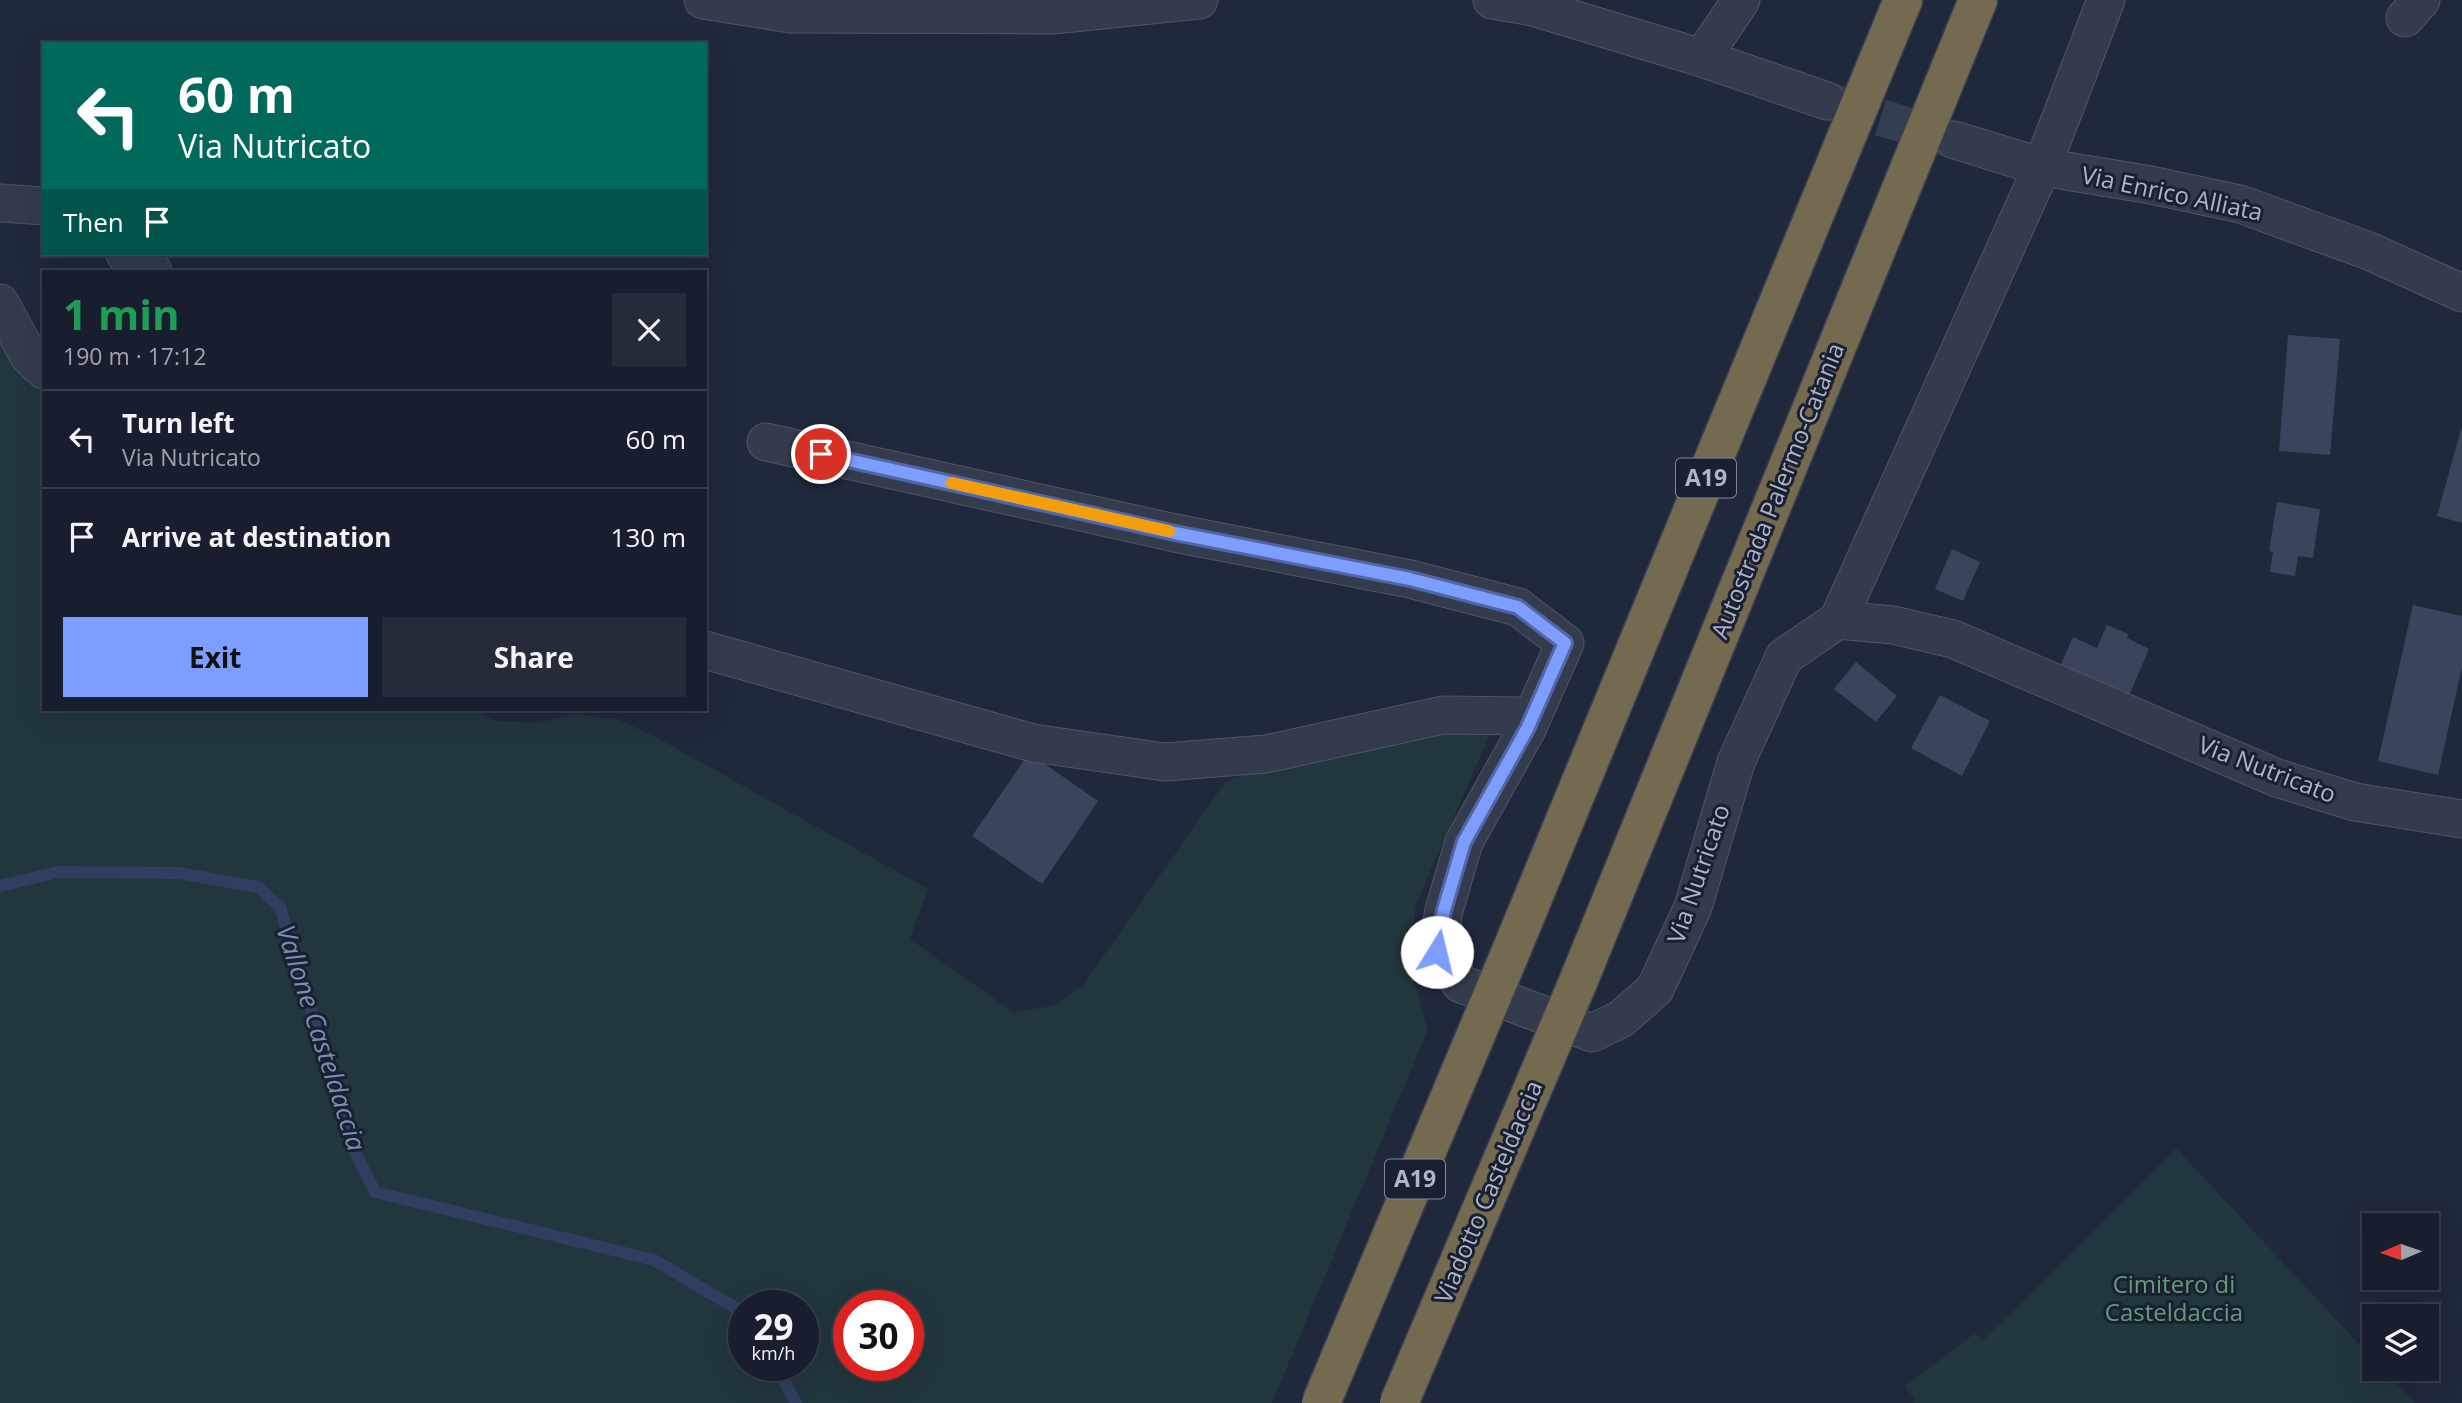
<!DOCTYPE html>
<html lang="en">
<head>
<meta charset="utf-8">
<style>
  body { margin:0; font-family:"Open Sans",sans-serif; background:#252b39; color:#f1f3f6; height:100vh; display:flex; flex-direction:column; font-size:26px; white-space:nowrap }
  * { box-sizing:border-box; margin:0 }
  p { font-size:23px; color:#9fa2aa }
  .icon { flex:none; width:38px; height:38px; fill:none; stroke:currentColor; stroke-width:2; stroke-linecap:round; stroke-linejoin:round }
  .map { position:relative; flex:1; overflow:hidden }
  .details { position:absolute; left:42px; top:270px; width:665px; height:441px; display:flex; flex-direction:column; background:#181e2d; border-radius:0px; box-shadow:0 7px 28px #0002,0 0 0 2px #363c49 }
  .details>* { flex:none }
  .top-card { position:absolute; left:42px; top:42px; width:665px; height:214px; border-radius:0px; box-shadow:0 7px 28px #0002,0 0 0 2px #363c49; background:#00695c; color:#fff; overflow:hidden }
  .needle { width:46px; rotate:268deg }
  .fabs { position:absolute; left:2362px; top:1213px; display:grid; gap:14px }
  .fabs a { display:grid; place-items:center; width:77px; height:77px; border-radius:0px; background:#181e2d; box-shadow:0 7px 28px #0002,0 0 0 2px #363c49; font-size:35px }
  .speed { position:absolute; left:728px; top:1290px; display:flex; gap:14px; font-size:35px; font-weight:700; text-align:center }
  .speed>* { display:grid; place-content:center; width:91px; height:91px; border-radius:50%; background:#181e2d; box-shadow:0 7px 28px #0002,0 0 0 2px #363c49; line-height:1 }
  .speed small { font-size:18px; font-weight:400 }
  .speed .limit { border:10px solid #d22; background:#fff; color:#111 }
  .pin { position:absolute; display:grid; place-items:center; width:60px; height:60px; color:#fff; margin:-30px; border:4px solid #fff; border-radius:50%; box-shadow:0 2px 7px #0007 }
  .me { position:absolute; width:77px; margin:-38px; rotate:9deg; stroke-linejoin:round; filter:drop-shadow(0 0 5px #0008) }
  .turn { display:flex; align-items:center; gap:24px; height:147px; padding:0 21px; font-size:32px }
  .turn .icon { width:91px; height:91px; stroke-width:2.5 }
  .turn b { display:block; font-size:49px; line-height:60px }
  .then { display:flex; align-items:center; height:66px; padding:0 21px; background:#0003; gap:14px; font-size:26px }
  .round { display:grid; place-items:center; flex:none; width:74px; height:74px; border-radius:0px; background:#252b39 }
  .overview { display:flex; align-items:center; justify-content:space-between; height:119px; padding:0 21px }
  h1 { font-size:42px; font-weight:700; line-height:52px; color:#1e9e55 }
  .cta { display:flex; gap:14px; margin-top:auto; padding:14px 21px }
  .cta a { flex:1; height:80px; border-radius:0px; background:#7d9dff; color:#111; font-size:28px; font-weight:700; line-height:80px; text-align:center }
  .cta a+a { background:#252b39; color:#f1f3f6 }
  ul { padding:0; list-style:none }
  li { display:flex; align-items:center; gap:21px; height:98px; padding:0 21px; border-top:2px solid #363c49 }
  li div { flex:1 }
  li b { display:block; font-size:26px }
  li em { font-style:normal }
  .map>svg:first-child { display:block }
  .green { fill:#22363d; fill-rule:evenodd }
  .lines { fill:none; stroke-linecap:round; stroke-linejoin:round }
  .stream { stroke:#313e62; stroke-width:12 }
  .building { fill:#3c445d }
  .minor-tunnel { stroke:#353d51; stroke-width:37; stroke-dasharray:37 18; stroke-linecap:butt }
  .minor-casing { stroke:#4f5567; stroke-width:39 }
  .highway-casing { stroke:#3c4254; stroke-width:41 }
  .minor { stroke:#343b4c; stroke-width:37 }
  .highway { stroke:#736a50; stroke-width:38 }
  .highway-bridge-casing { stroke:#3c4254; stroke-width:41; stroke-linecap:butt }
  .highway-bridge { stroke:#736a50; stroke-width:38 }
  .route-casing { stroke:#5166a6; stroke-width:18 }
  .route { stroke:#7d9dff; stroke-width:12 }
  .slow { stroke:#f59e0b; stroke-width:12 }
  .labels { text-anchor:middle; stroke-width:6; stroke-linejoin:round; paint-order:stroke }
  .shield { fill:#192031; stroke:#82889b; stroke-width:2 }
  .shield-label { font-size:23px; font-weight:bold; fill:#afb5c8 }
  .street-label { font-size:24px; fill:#afb5c8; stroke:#192031 }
  .park-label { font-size:24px; fill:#649b78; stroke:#192031 }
  .water-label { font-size:26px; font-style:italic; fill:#7c8db7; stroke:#192031 }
</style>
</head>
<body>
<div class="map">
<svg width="2462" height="1403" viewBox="0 0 2462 1403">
  <rect width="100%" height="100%" fill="#20283c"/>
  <path class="green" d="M 0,327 L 44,379 L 44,709 L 478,709 L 496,721 L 536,723 L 575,714 L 617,719 L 656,737 L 928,889 L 910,939 L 1013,1012 L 1052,1006 L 1084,984 L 1226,781 L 1270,767 L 1446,732 L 1490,734 L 1416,904 L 1409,965 L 1428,1029 L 1272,1403 L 0,1403 ZM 744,1306 L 803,1306 L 803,1365 L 744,1365 ZM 849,1306 L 908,1306 L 908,1365 L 849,1365 Z
    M 2176,1148 L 2375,1361 L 2375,1368 L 2382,1369 L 2414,1403 L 1912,1403 L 1915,1400 L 1905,1386 L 1975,1333 L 1983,1340 Z"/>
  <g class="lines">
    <path class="stream" d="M 0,886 L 58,872 L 179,873 L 258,887 L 280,907 L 351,1144 L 375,1192 L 654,1260 L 744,1313
      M 775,1365 L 796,1403"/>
  </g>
  <path class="building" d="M 2288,335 L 2340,339 L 2330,455 L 2279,451 Z
    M 2461,429 L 2462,429 L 2462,523 L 2437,516 Z
    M 2277,502 L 2320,509 L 2313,558 L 2298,556 L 2295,576 L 2270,572 L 2273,552 L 2269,551 Z
    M 1952,549 L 1980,562 L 1963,601 L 1935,589 Z
    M 2413,605 L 2462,616 L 2462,667 L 2438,775 L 2378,761 Z
    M 2107,625 L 2128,634 L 2127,638 L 2149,649 L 2126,703 L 2057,673 L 2073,637 L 2097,648 Z
    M 1856,662 L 1897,696 L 1876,722 L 1834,689 Z
    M 1940,695 L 1990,721 L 1962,776 L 1911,748 Z
    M 1029,753 L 1098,801 L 1042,884 L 972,836 Z"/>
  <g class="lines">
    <path class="minor-tunnel" d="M 1828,101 L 1953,140"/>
    <defs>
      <path id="minor" d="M 703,0 L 791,14 L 1053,15 L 1199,0
        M 1492,0 L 1533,7 L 1702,58 L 1827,101
        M 2405,18 L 2421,0
        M 1702,58 L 1741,0
        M 1955,140 L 2042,167 L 2151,185 L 2240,204 L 2369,251 L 2462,293
        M 0,203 L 44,206
        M 125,254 L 153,271
        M 0,303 L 29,356 L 44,370
        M 766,442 L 1175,533 L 1410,579 L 1518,607 L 1565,643 L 1527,729 L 1464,842 L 1444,910 L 1437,952 L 1461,984 L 1592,1033 L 1621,1019 L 1655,989 L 1693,907 L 1736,762 L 1784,657 L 1838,620 L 1893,625 L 1953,639 L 2277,778 L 2355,802 L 2462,819
        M 1838,620 L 2042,167 L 2106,0
        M 705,650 L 1033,743 L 1165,762 L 1266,754 L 1443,715 L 1533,716"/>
      <path id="highway" d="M 1509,956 L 1903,0
        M 1578,982 L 1978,0"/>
    </defs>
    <use href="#minor" class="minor-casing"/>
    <use href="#highway" class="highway-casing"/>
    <use href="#minor" class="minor"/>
    <use href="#highway" class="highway"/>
    <defs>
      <path id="highway-bridge" d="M 1321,1403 L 1509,956
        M 1399,1403 L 1578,982"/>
    </defs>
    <use href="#highway-bridge" class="highway-bridge-casing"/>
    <use href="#highway-bridge" class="highway-bridge"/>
  </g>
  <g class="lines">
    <defs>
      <path id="route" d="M 821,454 L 1175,533 L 1410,579 L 1518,607 L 1565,643 L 1527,729 L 1464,842 L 1444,910 L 1437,952"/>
    </defs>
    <use href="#route" class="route-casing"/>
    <use href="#route" class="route"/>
    <path class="slow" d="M 952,483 L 1169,531"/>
  </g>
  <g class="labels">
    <g class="shield">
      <rect x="1676" y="458.5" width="60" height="39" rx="5"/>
      <rect x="1385" y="1159.5" width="60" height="39" rx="5"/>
    </g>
    <g class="shield-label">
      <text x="1706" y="486">A19</text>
      <text x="1415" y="1187">A19</text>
    </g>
    <g class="street-label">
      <text transform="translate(2172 194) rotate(12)" y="8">Via Enrico Alliata</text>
      <text transform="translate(1778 491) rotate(-68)" y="8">Autostrada Palermo-Catania</text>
      <text transform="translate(2267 770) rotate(21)" y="8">Via Nutricato</text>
      <text transform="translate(1699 874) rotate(-71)" y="8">Via Nutricato</text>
      <text transform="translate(1489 1192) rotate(-67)" y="8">Viadotto Casteldaccia</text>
    </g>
    <g class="park-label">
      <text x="2174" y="1293">Cimitero di<tspan x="2174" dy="28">Casteldaccia</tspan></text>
    </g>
    <g class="water-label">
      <text transform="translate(321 1038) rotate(72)" y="9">Vallone Casteldaccia</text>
    </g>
  </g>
</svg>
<div class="fabs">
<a><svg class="needle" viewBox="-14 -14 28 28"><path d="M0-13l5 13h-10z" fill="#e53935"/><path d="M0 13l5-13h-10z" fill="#9fa2aa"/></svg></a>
<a><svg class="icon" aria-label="layers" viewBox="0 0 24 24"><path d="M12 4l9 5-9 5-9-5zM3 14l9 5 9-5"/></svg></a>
</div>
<div class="speed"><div>29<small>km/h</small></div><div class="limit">30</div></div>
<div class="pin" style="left:821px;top:454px;background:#d93025"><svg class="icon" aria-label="arrive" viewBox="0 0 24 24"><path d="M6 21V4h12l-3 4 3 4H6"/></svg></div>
<svg class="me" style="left:1437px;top:952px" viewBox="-20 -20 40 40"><circle r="19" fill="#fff"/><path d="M0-13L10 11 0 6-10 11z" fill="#7d9dff"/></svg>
<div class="top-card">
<div class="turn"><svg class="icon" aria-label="left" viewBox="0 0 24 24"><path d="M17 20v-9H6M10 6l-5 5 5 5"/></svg><div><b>60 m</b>Via Nutricato</div></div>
<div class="then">Then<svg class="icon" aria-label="arrive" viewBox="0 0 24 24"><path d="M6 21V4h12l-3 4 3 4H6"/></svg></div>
</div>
<section class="details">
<div class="overview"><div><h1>1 min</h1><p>190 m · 17:12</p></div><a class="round"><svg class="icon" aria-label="close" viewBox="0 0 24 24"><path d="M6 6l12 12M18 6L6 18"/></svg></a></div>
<ul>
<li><svg class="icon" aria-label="left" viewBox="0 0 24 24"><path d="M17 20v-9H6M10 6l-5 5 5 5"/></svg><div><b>Turn left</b><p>Via Nutricato</p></div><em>60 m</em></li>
<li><svg class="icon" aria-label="arrive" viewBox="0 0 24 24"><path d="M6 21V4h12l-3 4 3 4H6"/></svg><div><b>Arrive at destination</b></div><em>130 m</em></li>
</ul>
<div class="cta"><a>Exit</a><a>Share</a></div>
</section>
</div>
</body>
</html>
